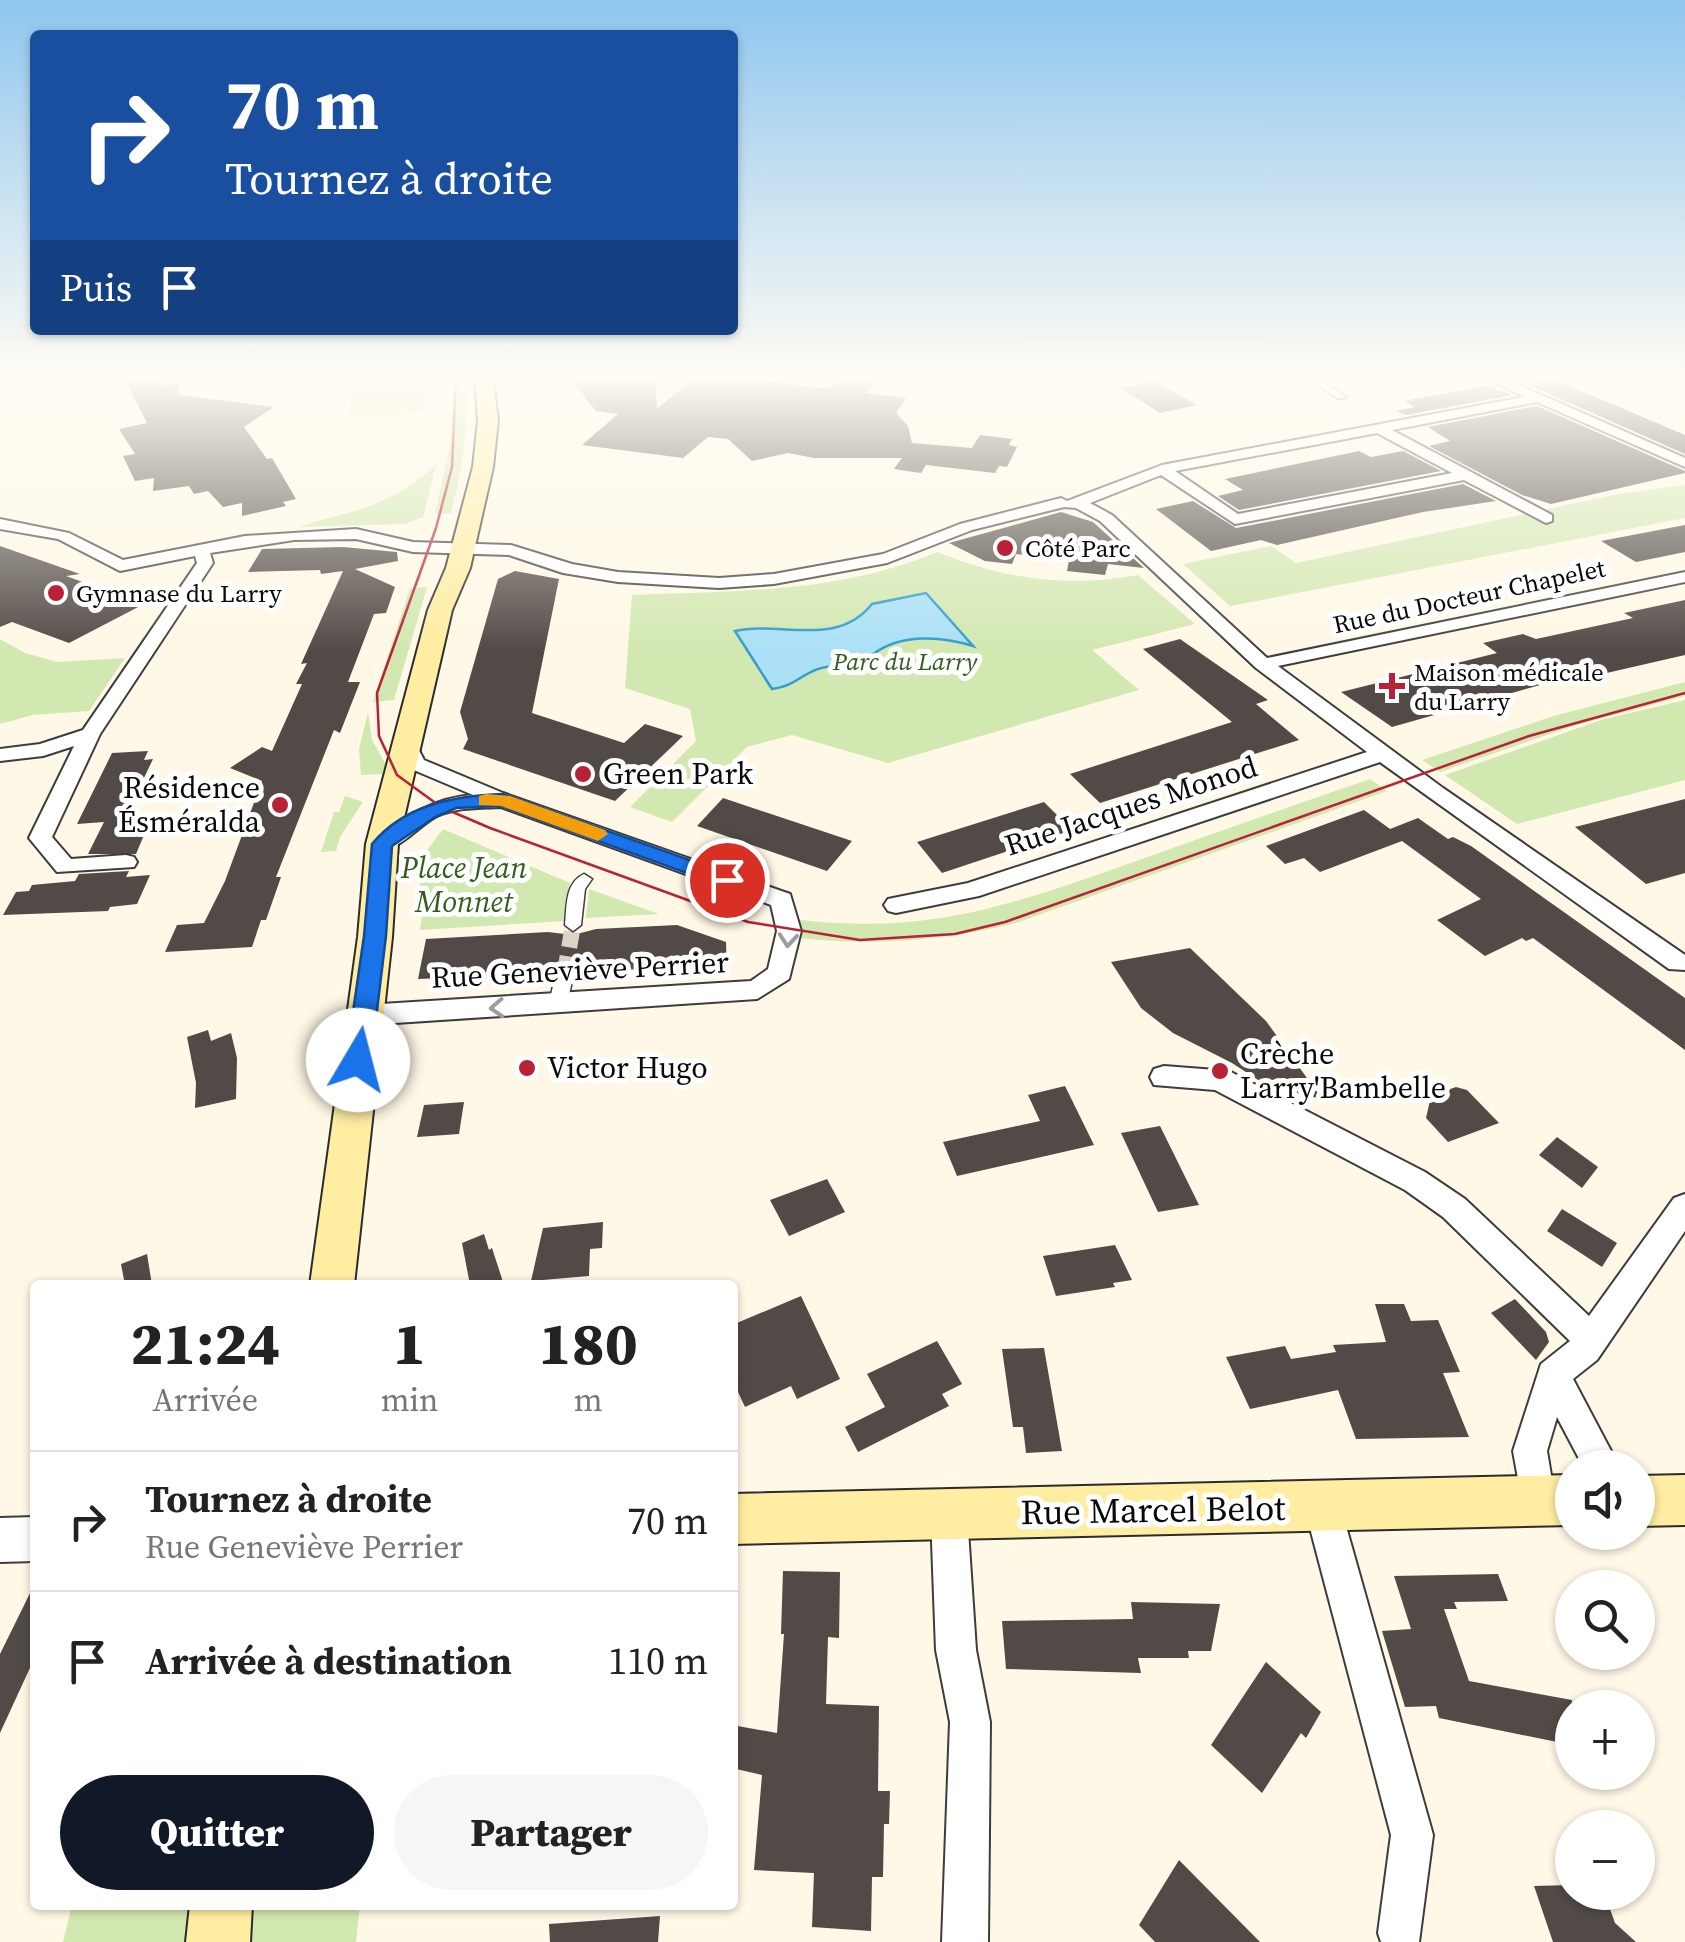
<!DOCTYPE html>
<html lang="fr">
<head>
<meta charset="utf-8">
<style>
  body { margin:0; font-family:"Source Serif 4",serif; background:#f6f6f6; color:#222; height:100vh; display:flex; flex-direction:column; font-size:38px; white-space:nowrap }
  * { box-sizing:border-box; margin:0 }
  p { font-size:32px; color:#767676 }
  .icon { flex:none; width:55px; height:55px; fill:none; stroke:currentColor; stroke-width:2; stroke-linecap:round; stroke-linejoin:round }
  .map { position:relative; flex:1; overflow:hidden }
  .sheet { position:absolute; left:30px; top:1280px; width:708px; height:630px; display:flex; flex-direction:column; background:#fff; border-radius:10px; box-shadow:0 2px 8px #0004 }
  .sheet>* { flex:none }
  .top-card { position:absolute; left:30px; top:30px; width:708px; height:305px; border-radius:10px; box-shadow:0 2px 8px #0004; background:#1a4fa0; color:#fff; overflow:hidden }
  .tools { position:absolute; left:1555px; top:1450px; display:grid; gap:20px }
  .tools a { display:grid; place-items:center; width:100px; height:100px; border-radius:50%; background:#fff; box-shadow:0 2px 8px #0004; font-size:50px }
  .pin { position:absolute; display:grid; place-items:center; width:85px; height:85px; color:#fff; margin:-42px; border:5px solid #fff; border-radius:50%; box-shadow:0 2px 10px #0007 }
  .me { position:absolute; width:110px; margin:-55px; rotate:8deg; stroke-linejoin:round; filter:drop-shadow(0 0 8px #0008) }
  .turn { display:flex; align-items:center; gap:35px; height:210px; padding:0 30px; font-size:45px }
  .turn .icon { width:130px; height:130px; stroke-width:2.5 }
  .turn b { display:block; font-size:70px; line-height:85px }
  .then { display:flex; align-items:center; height:95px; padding:0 30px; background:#0003; gap:20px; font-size:38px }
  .eta { display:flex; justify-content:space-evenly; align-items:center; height:170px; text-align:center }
  .eta b { font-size:60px; font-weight:800; line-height:70px }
  .primary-button { display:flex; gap:20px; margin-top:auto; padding:20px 30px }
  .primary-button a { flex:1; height:115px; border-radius:60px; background:#111827; color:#fff; font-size:40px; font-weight:800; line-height:115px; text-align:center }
  .primary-button a+a { background:#f6f6f6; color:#222 }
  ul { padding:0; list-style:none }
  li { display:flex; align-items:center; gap:30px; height:140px; padding:0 30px; border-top:2px solid #e0e0e0 }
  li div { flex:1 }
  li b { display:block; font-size:38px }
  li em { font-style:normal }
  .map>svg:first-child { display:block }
  .green { fill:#d2e8b1 }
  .pitch { fill:#e4efc3 }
  .water { fill:#abe0f6; stroke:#319dce; stroke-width:2.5 }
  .building { fill:#524a46 }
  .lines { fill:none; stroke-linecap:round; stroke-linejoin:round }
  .pedestrian-tunnel { stroke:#dad4c5; stroke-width:16; stroke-dasharray:16 9; stroke-linecap:butt }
  .pedestrian-casing { stroke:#3d3d3d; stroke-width:3 }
  .minor-casing { stroke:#3d3d3d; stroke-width:4 }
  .tertiary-casing { stroke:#3d3d3d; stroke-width:4 }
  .secondary-casing { stroke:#2c2c2c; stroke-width:4 }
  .pedestrian { fill:#fff; fill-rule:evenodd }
  .minor { fill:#fff; fill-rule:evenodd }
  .tertiary { fill:#fff; fill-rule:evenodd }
  .secondary { fill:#ffeda1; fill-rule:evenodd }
  .tram { stroke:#b92236; stroke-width:2.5 }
  .oneway { stroke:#9d9d9d }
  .route { fill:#1a73e8; stroke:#114b97; stroke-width:2.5 }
  .slow { fill:#f59e0b }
  .poi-dot { fill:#b92236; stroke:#fff; stroke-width:4 }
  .labels { text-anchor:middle; stroke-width:10; stroke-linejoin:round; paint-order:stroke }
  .far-poi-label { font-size:25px; fill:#0a0a0a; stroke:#fff; text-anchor:start }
  .far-street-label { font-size:25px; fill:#0a0a0a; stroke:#fff }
  .far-park-label { font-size:25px; font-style:italic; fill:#2f601b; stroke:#fff }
  .poi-label { font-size:30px; fill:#0a0a0a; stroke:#fff; text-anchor:start }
  .street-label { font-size:30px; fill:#0a0a0a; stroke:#fff }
  .park-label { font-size:30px; font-style:italic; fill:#2f601b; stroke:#fff }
  .near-street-label { font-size:35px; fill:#0a0a0a; stroke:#fff }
</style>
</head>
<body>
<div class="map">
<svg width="1685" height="1942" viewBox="0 0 1685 1942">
  <rect width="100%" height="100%" fill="#fff8e6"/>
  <path class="green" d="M 453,379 L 467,379 C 469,424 462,469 451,513 L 435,514 L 451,440 Z
    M 436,465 L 423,517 L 405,524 L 298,527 C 357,509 387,508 436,465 Z
    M 1685,485 L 1685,518 L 1230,606 L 1183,564 L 1271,546 L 1296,563 L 1618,494 Z
    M 937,552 C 1005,579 1065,588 1138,575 L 1195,624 L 1092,650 L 1139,690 L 888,763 L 792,735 L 747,747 L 672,822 L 630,807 L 696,741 L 690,709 L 625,688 L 632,595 C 735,591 840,593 937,552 Z
    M 427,587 L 394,700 L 373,702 L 410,588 Z
    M 0,639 L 25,653 L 57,662 L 125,658 L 89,711 L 33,715 L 0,724 Z
    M 1685,682 L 1685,696 L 1570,727 L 1440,772 L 1422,760 L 1557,715 Z
    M 1685,700 L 1685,780 L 1517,824 L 1445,775 L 1601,720 Z
    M 368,712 L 372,740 L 386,765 L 382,774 L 361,775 L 359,749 Z
    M 1370,779 L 1387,791 L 1016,923 C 943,941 873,946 797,938 L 794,919 C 930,937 1020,902 1145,858 C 1220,831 1295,805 1370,779 Z
    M 345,796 L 363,802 L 340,837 L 336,851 L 321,852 L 334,812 L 339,812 Z
    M 443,829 L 570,883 L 565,921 L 420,930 L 424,902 L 418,875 L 428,849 Z
    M 589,889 L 659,914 L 586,918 Z
    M 72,1905 L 202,1905 L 198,1942 L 63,1942 Z
    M 251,1905 L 360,1905 L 356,1942 L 247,1942 Z"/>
  <path class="pitch" d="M 385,379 L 427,379 L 425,411 L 346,418 L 355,382 Z"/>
  <path class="water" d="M 926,593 L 973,646 C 942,636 900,633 872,655 L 875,667 C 855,666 827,662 809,673 C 792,682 793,685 772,689 L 735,631 C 782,621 837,648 872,604 Z"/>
  <path class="building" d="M 125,379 L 160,379 L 160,386 L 179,382 L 179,395 L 274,407 L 244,427 L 267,459 L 272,458 L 296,499 L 283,502 L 286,506 L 242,516 L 242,503 L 223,507 L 208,491 L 194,494 L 189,486 L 153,491 L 154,478 L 135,481 L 123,456 L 135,454 L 119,429 L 147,423 Z
    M 571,379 L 655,379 L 657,409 L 692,379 L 745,379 L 829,389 L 837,379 L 874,383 L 866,393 L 906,398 L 896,413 L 908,426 L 912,443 L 972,448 L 980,435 L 1012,439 L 1009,445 L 1017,447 L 1007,467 L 999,466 L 995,473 L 926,465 L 921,473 L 894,469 L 902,458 L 814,458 L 788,453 L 752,461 L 728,439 L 708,437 L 683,458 L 582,445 L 618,414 L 596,411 Z
    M 1553,379 L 1685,435 L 1685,454 L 1527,384 Z
    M 1156,381 L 1197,405 L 1160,413 L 1120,388 Z
    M 1485,386 L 1513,395 L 1406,415 L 1396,411 L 1415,407 L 1404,401 Z
    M 1537,406 L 1685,471 L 1685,473 L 1551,504 L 1522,495 L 1429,446 L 1450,441 L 1428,427 Z
    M 1359,451 L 1371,457 L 1403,451 L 1441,471 L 1239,510 L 1218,496 L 1243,490 L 1225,479 Z
    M 1463,484 L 1496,501 L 1423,512 L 1277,545 L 1261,540 L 1211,551 L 1156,509 L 1193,501 L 1236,528 Z
    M 1061,512 L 1093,522 L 1144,568 L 1108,564 L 1105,575 L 1067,571 L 1069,560 L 1016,554 L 1012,564 L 985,561 L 949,543 Z
    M 1685,525 L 1685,552 L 1636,562 L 1601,541 Z
    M 0,546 L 80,574 L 66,576 L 144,604 L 69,643 L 12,622 L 0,627 Z
    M 343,547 L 397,552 L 398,561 L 355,569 L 395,587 L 386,613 L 374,614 L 348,682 L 360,682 L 340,733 L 334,730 L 276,877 L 281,877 L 266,920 L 261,920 L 252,947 L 165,952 L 177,925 L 204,923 L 225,881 L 262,781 L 230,768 L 262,747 L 272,751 L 302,684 L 296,684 L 307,663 L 301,664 L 343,571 L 321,574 L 320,570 L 248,572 L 262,549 Z
    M 515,571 L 559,579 L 532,713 L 624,743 L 645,724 L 683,736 L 615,801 L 463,749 L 468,739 L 460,712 L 498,579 Z
    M 1685,600 L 1685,655 L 1550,686 L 1547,683 L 1392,727 L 1341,692 L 1497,653 L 1483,643 L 1523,634 L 1536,639 L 1633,618 L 1624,613 Z
    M 1180,639 L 1268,700 L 1256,704 L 1299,740 L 1100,803 L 1070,774 L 1232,722 L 1143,649 Z
    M 148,751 L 144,760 L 153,759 L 124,820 L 142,819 L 137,829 L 147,828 L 136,854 L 88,854 L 104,822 L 77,824 L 112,753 Z
    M 723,798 L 852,841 L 827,871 L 697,826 Z
    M 1685,799 L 1685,873 L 1646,884 L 1575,827 Z
    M 1044,802 L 1072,830 L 942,873 L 917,842 Z
    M 1364,810 L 1390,829 L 1418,818 L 1448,839 L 1453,837 L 1471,846 L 1685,998 L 1685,1050 L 1533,938 L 1526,941 L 1522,938 L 1485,956 L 1437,920 L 1481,899 L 1402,841 L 1320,872 L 1304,858 L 1285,864 L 1266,846 Z
    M 129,871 L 126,877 L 150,875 L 137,904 L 110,907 L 108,911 L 3,915 L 16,892 L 29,891 L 32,885 L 75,881 L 79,874 Z
    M 677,925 L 726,942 L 727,973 L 669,976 L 669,968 L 593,971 L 577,970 L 563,963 L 543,974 L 418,979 L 426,939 L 548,932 L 573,935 L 596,929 Z
    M 1190,948 L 1266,1021 L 1322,1099 L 1269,1087 L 1232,1063 L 1173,1033 L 1141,1008 L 1111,962 Z
    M 208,1030 L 211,1041 L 231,1033 L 237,1058 L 236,1099 L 195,1108 L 196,1083 L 187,1037 Z
    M 1065,1086 L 1094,1145 L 957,1176 L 943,1142 L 1040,1121 L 1028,1095 Z
    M 1456,1087 L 1467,1090 L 1499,1123 L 1448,1142 L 1426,1118 L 1431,1096 Z
    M 464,1102 L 459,1134 L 417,1137 L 424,1105 Z
    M 1160,1126 L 1199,1205 L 1158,1212 L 1121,1133 Z
    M 1557,1137 L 1598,1167 L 1582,1188 L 1539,1155 Z
    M 827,1179 L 845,1212 L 789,1236 L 770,1200 Z
    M 1562,1209 L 1617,1243 L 1602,1267 L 1547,1231 Z
    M 603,1222 L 602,1248 L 590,1249 L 589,1276 L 531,1281 L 543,1228 Z
    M 484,1234 L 489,1250 L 492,1248 L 504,1285 L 470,1285 L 462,1243 Z
    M 1115,1245 L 1132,1280 L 1113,1283 L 1115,1287 L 1056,1296 L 1043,1256 Z
    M 147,1254 L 152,1285 L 125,1285 L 121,1264 Z
    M 801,1296 L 840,1379 L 797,1399 L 791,1386 L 745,1407 L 732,1379 L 732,1325 Z
    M 1515,1299 L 1546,1332 L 1549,1342 L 1536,1360 L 1491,1313 Z
    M 1375,1304 L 1404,1304 L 1411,1321 L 1438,1320 L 1460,1372 L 1443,1373 L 1469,1437 L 1356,1439 L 1338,1390 L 1250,1409 L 1226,1357 L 1285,1346 L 1291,1359 L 1336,1352 L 1333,1345 L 1386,1342 Z
    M 937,1341 L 962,1384 L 942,1394 L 949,1406 L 858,1452 L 845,1427 L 885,1407 L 867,1374 Z
    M 1044,1348 L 1062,1451 L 1026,1453 L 1023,1427 L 1013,1427 L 1002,1349 Z
    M 783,1571 L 840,1572 L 839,1638 L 828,1637 L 826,1704 L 879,1706 L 878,1791 L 890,1791 L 889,1824 L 884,1824 L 883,1877 L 872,1877 L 871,1931 L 812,1927 L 814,1873 L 754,1870 L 762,1775 L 732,1768 L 732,1725 L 777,1733 L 784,1634 L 781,1634 Z
    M 1498,1574 L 1508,1601 L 1454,1602 L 1457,1609 L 1444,1609 L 1469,1681 L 1572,1700 L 1572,1745 L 1439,1718 L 1436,1706 L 1405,1707 L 1382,1631 L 1411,1629 L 1394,1576 Z
    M 35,1583 L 35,1657 L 0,1733 L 0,1654 Z
    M 1131,1602 L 1220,1604 L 1211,1651 L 1188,1651 L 1189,1658 L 1138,1658 L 1141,1673 L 1006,1669 L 1002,1621 L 1133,1619 Z
    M 1266,1662 L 1321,1712 L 1306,1738 L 1301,1733 L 1262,1793 L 1211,1745 Z
    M 1179,1860 L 1260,1942 L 1155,1942 L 1139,1925 Z
    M 1572,1885 L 1572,1892 L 1604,1892 L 1615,1923 L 1636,1942 L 1553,1942 L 1534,1886 Z
    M 660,1916 L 658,1942 L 550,1942 L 549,1924 Z"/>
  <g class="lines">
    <path class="pedestrian-tunnel" d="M 565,972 L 573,925"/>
    <defs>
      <path id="pedestrian" d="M 1307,379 L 1317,379 L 1347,397 L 1339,399 Z
        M 584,874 L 592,879 L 585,889 L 581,925 L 573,931 L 565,925 C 567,905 565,883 584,874 Z
        M 565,966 L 574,972 L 569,995 L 560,1002 L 551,995 L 556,972 Z"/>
      <path id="minor" d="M 1339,379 L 1352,379 L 1353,380 L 1347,384 Z
        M 1489,379 L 1505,379 L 1685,458 L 1685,467 L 1537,402 L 1392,430 L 1552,515 L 1552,521 L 1546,523 L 1464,480 L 1235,524 L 1161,475 L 1090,503 L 1112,515 L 1267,658 L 1685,572 L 1685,582 L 1278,666 L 1443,788 L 1685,955 L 1685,970 L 1669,969 L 1380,762 L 979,896 L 896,913 L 888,911 L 884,905 L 888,899 L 968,883 L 1367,752 L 1256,668 L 1100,521 L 1076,508 L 1064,507 L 972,530 L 887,563 L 774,584 L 719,588 L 618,582 L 563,573 L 509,555 L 413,552 L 356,539 L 294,540 L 210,553 L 213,563 L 100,734 L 52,837 L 71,859 L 126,855 L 134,857 L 137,862 L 134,867 L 57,872 L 29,838 L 74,746 L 43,756 L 0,761 L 0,749 L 40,744 L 83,730 L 197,563 L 195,556 L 120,571 L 58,539 L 0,529 L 0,519 L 69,533 L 123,560 L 245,536 L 356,529 L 413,542 L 511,545 L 572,564 L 618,572 L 719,578 L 774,574 L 883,554 L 960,524 L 1061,498 L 1067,501 L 1162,465 L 1524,397 ZM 1377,433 L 1452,473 L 1238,514 L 1175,471 Z
        M 405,735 L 412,737 L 424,760 L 503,793 L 790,894 L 801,931 L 789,979 L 757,999 L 365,1025 L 356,1022 L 352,1015 L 356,1008 L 365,1005 L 751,981 L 768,969 L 777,931 L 771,905 L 501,807 C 480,808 457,807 437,816 C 417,826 397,855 374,849 L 371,844 L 374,839 C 406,817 433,798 473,795 L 409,768 L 395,741 Z
        M 1164,1066 L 1229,1071 L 1425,1172 L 1465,1199 L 1589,1316 L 1674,1198 L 1685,1194 L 1685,1231 L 1597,1360 L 1573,1379 L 1620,1468 L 1584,1468 L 1557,1417 L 1547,1451 L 1555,1499 L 1550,1512 L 1537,1517 L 1524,1512 L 1513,1451 L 1541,1364 L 1570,1341 L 1443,1217 L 1405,1190 L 1215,1090 L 1154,1085 L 1150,1077 L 1154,1069 Z
        M 1322,1487 L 1335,1492 L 1340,1505 L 1433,1835 L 1419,1942 L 1381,1942 L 1378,1933 L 1391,1835 L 1304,1505 L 1309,1492 Z
        M 949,1497 L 962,1502 L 967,1515 L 976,1650 L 990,1722 L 988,1942 L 942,1942 L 950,1722 L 936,1650 L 931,1515 L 936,1502 Z"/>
      <path id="tertiary" d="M 35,1517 L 35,1561 L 0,1562 L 0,1518 Z"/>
      <path id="secondary" d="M 475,379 L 493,379 L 498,420 L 493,467 L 470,568 L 452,610 L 398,844 L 392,937 L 354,1285 L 310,1285 L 358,937 L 366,844 L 428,610 L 446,568 L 473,467 L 478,420 Z
        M 1572,1475 L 1572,1525 L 732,1544 L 732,1494 Z
        M 1685,1475 L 1685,1525 L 1638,1526 L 1638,1476 Z
        M 190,1905 L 252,1905 L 250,1942 L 186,1942 Z"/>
    </defs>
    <use href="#pedestrian" class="pedestrian-casing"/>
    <use href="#minor" class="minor-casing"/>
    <use href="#tertiary" class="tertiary-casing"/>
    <use href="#secondary" class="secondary-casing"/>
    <use href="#pedestrian" class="pedestrian"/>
    <use href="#minor" class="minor"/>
    <use href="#tertiary" class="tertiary"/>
    <use href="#secondary" class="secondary"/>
    <path class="tram" d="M 456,379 L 452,467 L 436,528 L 377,693 L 379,736 L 397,775 L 441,807 L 490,828 L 748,922 L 860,940 L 955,934 L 1005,922 L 1529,736 L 1685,693"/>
  </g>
  <defs><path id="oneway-chevron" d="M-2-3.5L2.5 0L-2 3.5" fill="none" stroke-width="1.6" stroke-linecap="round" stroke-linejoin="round" transform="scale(2.5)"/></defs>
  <g class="oneway">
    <use href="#oneway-chevron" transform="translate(788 940) rotate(95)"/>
    <use href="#oneway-chevron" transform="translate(497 1008) rotate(177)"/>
  </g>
  <linearGradient id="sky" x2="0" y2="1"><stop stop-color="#8fc6ee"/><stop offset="0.58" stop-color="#fffcf4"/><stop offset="1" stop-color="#fffcf4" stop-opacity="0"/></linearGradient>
  <rect width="1685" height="651" fill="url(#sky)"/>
  <path class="route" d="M 503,794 L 735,876 L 738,880 L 735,885 L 720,885 L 501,806 L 456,808 L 435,817 L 392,846 L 386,936 L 371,1060 L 367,1067 L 350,1067 L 346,1060 L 364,936 L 372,844 C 405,804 455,796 503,794 Z"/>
  <path class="slow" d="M 486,794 L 510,796 L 605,830 L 608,834 L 598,841 L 501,806 L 479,805 L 479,796 Z"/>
  <g class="poi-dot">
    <circle cx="1005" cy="548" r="10"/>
    <circle cx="56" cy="593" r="10"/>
    <path d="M1387 671h10v10h10v10h-10v10h-10v-10h-10v-10h10z"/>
    <circle cx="583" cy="774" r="10"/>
    <circle cx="280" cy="805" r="10"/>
    <circle cx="527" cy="1068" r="10"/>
    <circle cx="1220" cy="1071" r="10"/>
  </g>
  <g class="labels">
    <g class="far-poi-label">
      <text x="1025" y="557">Côté Parc</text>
      <text x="76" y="602">Gymnase du Larry</text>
      <text x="1414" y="681">Maison médicale<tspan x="1414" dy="29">du Larry</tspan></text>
    </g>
    <g class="far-street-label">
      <text transform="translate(1469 596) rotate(-12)" y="9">Rue du Docteur Chapelet</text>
    </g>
    <g class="far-park-label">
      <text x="905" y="670">Parc du Larry</text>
    </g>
    <g class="poi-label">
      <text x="603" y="784">Green Park</text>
      <text x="260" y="798" text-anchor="end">Résidence<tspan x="260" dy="34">Ésméralda</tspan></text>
      <text x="1240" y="1064">Crèche<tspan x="1240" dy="34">Larry'Bambelle</tspan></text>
      <text x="547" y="1078">Victor Hugo</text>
    </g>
    <g class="street-label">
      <text transform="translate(1131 806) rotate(-18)" y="10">Rue Jacques Monod</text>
      <text transform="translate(580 970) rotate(-3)" y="10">Rue Geneviève Perrier</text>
    </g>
    <g class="park-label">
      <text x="464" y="878">Place Jean<tspan x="464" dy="34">Monnet</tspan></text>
    </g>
    <g class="near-street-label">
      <text transform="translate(1153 1510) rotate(-1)" y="12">Rue Marcel Belot</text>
    </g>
  </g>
</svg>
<div class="tools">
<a><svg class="icon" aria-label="sound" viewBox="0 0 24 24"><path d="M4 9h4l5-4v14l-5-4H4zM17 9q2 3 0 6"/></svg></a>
<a><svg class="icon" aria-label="search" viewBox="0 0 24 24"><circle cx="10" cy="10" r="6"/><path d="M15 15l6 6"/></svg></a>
<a>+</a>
<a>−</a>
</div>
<div class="pin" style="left:727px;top:880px;background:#d93025"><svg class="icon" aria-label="arrive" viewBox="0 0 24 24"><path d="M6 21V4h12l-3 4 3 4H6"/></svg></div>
<svg class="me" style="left:358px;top:1060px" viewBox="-20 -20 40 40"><circle r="19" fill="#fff"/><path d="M0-13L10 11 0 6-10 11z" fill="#1a73e8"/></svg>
<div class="top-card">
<div class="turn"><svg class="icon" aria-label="right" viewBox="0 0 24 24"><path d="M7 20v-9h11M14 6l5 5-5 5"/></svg><div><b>70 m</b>Tournez à droite</div></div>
<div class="then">Puis<svg class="icon" aria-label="arrive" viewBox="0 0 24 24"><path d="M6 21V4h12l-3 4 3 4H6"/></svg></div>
</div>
<section class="sheet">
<div class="eta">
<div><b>21:24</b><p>Arrivée</p></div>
<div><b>1</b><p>min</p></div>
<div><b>180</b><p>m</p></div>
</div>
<ul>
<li><svg class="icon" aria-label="right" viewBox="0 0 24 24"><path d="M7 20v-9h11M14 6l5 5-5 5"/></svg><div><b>Tournez à droite</b><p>Rue Geneviève Perrier</p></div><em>70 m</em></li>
<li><svg class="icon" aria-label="arrive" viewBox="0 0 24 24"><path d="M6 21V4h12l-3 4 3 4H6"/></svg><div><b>Arrivée à destination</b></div><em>110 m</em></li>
</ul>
<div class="primary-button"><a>Quitter</a><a>Partager</a></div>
</section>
</div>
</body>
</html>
